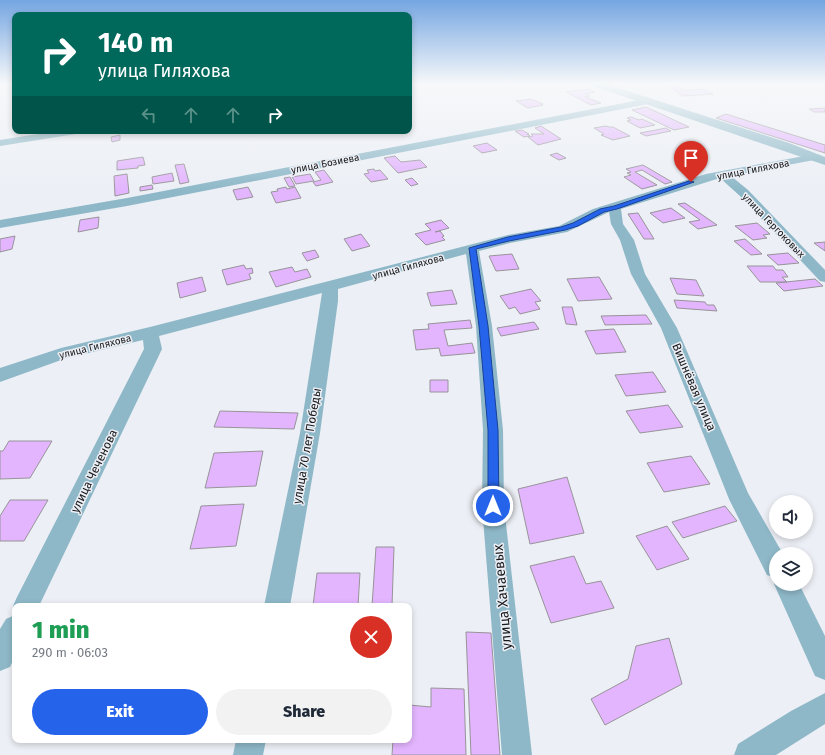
<!DOCTYPE html>
<html lang="en">
<head>
<meta charset="utf-8">
<style>
  body { margin:0; font-family:"Fira Sans",sans-serif; background:#f2f2f3; color:#1f2937; height:100vh; display:flex; flex-direction:column; font-size:15px; white-space:nowrap }
  * { box-sizing:border-box; margin:0 }
  p { font-size:13px; color:#747a83 }
  .icon { flex:none; width:22px; height:22px; fill:none; stroke:currentColor; stroke-width:2; stroke-linecap:round; stroke-linejoin:round }
  .map { position:relative; flex:1; overflow:hidden }
  .side { position:absolute; left:12px; top:603px; width:400px; height:140px; display:flex; flex-direction:column; background:#fff; border-radius:8px; box-shadow:0 2px 6px #0003 }
  .side>* { flex:none }
  .banner { position:absolute; left:12px; top:12px; width:400px; height:122px; border-radius:8px; box-shadow:0 2px 6px #0003; background:#00695c; color:#fff; overflow:hidden }
  .tools { position:absolute; left:769px; top:495px; display:grid; gap:8px }
  .tools a { display:grid; place-items:center; width:44px; height:44px; border-radius:50%; background:#fff; box-shadow:0 2px 6px #0003; font-size:20px }
  .pin { position:absolute; display:grid; place-items:center; width:34px; height:34px; color:#fff; margin:-41px -17px; border-radius:50% 50% 50% 0; rotate:-45deg; box-shadow:0 0 4px #0007 }
  .pin .icon { rotate:45deg }
  .me { position:absolute; width:44px; margin:-22px; rotate:0deg; stroke-linejoin:round; filter:drop-shadow(0 0 3px #0008) }
  .turn { display:flex; align-items:center; gap:14px; height:84px; padding:0 20px; font-size:18px }
  .turn .icon { width:52px; height:52px; stroke-width:2.5 }
  .turn b { display:block; font-size:28px; line-height:34px }
  .lanes { display:flex; align-items:center; height:38px; padding:0 20px; background:#0003; justify-content:center; gap:20px; direction:ltr }
  .lanes .off { opacity:.35 }
  .round { display:grid; place-items:center; flex:none; width:42px; height:42px; border-radius:21px; background:#f2f2f3 }
  .summary { display:flex; align-items:center; justify-content:space-between; height:68px; padding:0 20px }
  h1 { font-size:24px; font-weight:800; line-height:30px; color:#1e9e55 }
  .cta { display:flex; gap:8px; margin-top:auto; padding:8px 20px }
  .cta a { flex:1; height:46px; border-radius:24px; background:#2563eb; color:#fff; font-size:16px; font-weight:800; line-height:46px; text-align:center }
  .cta a+a { background:#f2f2f3; color:#1f2937 }
  .map>svg:first-child { display:block }
  .building { fill:#e3b5fe; stroke:#979499 }
  .lines { fill:none; stroke-linecap:round; stroke-linejoin:round }
  .minor { fill:#8eb8c8; fill-rule:evenodd }
  .tertiary { fill:#8eb8c8; fill-rule:evenodd }
  .route { fill:#2563eb; stroke:#184099 }
  .labels { text-anchor:middle; stroke-width:3; stroke-linejoin:round; paint-order:stroke }
  .far-street-label { font-size:10px; fill:#18191b; stroke:#eceff5 }
  .street-label { font-size:12px; fill:#18191b; stroke:#eceff5 }
  .near-street-label { font-size:14px; fill:#18191b; stroke:#eceff5 }
</style>
</head>
<body>
<div class="map">
<svg width="825" height="755" viewBox="0 0 825 755">
  <rect width="100%" height="100%" fill="#eceff5"/>
  <path class="building" d="M 678,87 L 682,90 L 704,89 L 713,94 L 683,96 L 671,88 Z
    M 588,89 L 595,92 L 585,94 L 590,96 L 585,97 L 601,103 L 591,105 L 566,92 Z
    M 531,99 L 543,104 L 541,104 L 543,105 L 528,108 L 516,101 Z
    M 646,107 L 689,127 L 674,130 L 632,110 Z
    M 825,108 L 825,112 L 814,112 L 809,109 Z
    M 726,114 L 825,145 L 825,153 L 716,118 Z
    M 631,117 L 639,120 L 642,119 L 655,125 L 640,128 L 627,121 L 631,120 L 627,118 Z
    M 541,126 L 561,139 L 538,145 L 528,137 L 533,136 L 531,134 L 544,134 L 535,128 Z
    M 606,126 L 609,127 L 613,127 L 630,136 L 613,140 L 601,135 L 604,134 L 594,128 Z
    M 666,128 L 671,131 L 646,136 L 640,133 Z
    M 522,130 L 529,134 L 527,134 L 530,136 L 524,137 L 515,131 Z
    M 120,135 L 120,140 L 112,142 L 111,137 Z
    M 487,143 L 497,150 L 482,153 L 473,146 Z
    M 557,153 L 566,158 L 559,160 L 550,155 Z
    M 395,156 L 401,162 L 420,160 L 427,167 L 398,173 L 384,158 Z
    M 143,157 L 145,165 L 138,166 L 138,168 L 117,170 L 117,161 Z
    M 184,164 L 189,182 L 180,184 L 175,165 Z
    M 643,165 L 672,182 L 665,184 L 642,170 L 635,172 L 657,185 L 642,189 L 624,177 L 631,175 L 627,173 L 631,172 L 626,169 Z
    M 374,169 L 375,171 L 380,170 L 388,179 L 371,182 L 364,174 L 369,173 L 367,170 Z
    M 324,170 L 333,182 L 316,186 L 313,182 L 321,180 L 315,172 Z
    M 172,173 L 174,181 L 153,184 L 152,177 Z
    M 127,174 L 129,193 L 115,196 L 114,176 Z
    M 310,174 L 314,181 L 296,184 L 292,177 Z
    M 290,177 L 295,186 L 289,187 L 284,178 Z
    M 412,178 L 418,184 L 411,186 L 405,180 Z
    M 152,185 L 153,189 L 140,191 L 140,187 Z
    M 248,187 L 253,197 L 237,200 L 233,190 Z
    M 286,187 L 287,189 L 295,187 L 301,198 L 276,203 L 271,192 L 278,191 L 277,189 Z
    M 685,203 L 717,225 L 698,229 L 689,222 L 700,220 L 678,204 Z
    M 671,208 L 685,218 L 663,223 L 650,213 Z
    M 638,213 L 654,239 L 644,239 L 628,214 Z
    M 99,217 L 98,228 L 78,232 L 80,220 Z
    M 441,220 L 449,228 L 435,232 L 440,231 L 444,236 L 442,237 L 445,240 L 426,245 L 415,234 L 431,230 L 425,224 Z
    M 757,223 L 770,234 L 763,235 L 767,238 L 753,240 L 735,226 Z
    M 361,234 L 370,246 L 352,251 L 344,239 Z
    M 15,236 L 12,249 L 0,252 L 0,239 Z
    M 745,239 L 762,254 L 751,255 L 734,241 Z
    M 825,242 L 825,251 L 814,243 Z
    M 315,250 L 319,257 L 307,261 L 302,253 Z
    M 788,253 L 799,263 L 778,265 L 767,255 Z
    M 512,254 L 519,269 L 496,271 L 489,256 Z
    M 244,265 L 246,269 L 252,268 L 253,273 L 249,274 L 251,279 L 227,285 L 222,270 Z
    M 747,266 L 773,266 L 776,270 L 783,270 L 788,277 L 782,277 L 787,282 L 760,282 Z
    M 292,267 L 295,272 L 307,269 L 311,277 L 276,287 L 269,272 Z
    M 202,277 L 206,291 L 180,298 L 177,283 Z
    M 599,277 L 612,299 L 578,301 L 567,279 Z
    M 670,278 L 696,280 L 704,296 L 677,294 Z
    M 815,279 L 823,286 L 784,291 L 776,283 Z
    M 531,289 L 541,301 L 535,302 L 540,309 L 520,314 L 515,307 L 509,309 L 500,296 Z
    M 452,290 L 457,304 L 431,306 L 427,293 Z
    M 674,300 L 705,302 L 707,305 L 714,305 L 717,311 L 677,308 Z
    M 562,307 L 572,307 L 577,325 L 566,324 Z
    M 646,315 L 652,324 L 605,325 L 601,316 Z
    M 470,320 L 472,328 L 444,330 L 448,346 L 472,343 L 475,353 L 441,356 L 439,348 L 416,350 L 413,330 L 429,329 L 428,324 Z
    M 534,322 L 539,329 L 501,336 L 497,328 Z
    M 614,329 L 626,352 L 596,354 L 585,331 Z
    M 653,372 L 666,392 L 626,396 L 615,375 Z
    M 430,380 L 448,380 L 448,392 L 430,392 Z
    M 668,405 L 683,427 L 640,433 L 626,411 Z
    M 220,411 L 298,413 L 294,429 L 214,427 Z
    M 9,441 L 52,441 L 30,478 L 0,479 L 0,451 L 3,451 Z
    M 263,451 L 256,486 L 205,488 L 214,453 Z
    M 691,456 L 710,484 L 664,492 L 647,463 Z
    M 567,477 L 584,533 L 530,544 L 518,489 Z
    M 10,500 L 48,500 L 24,541 L 0,541 L 0,516 Z
    M 244,504 L 236,546 L 190,549 L 201,506 Z
    M 725,506 L 737,521 L 683,538 L 672,522 Z
    M 667,526 L 689,559 L 657,570 L 636,536 Z
    M 376,547 L 394,547 L 392,606 L 372,606 Z
    M 574,556 L 586,584 L 601,581 L 614,608 L 551,623 L 530,566 Z
    M 317,573 L 360,573 L 358,606 L 313,606 Z
    M 466,632 L 491,633 L 500,755 L 471,755 Z
    M 669,638 L 682,684 L 605,725 L 591,699 L 628,679 L 636,646 Z
    M 431,688 L 464,689 L 466,755 L 392,755 L 393,740 L 409,740 L 409,705 L 431,707 Z"/>
  <g class="lines">
    <path class="minor" d="M 650,98 L 653,99 L 654,101 L 653,103 L 127,206 L 0,228 L 0,220 L 127,198 Z
      M 57,131 L 81,131 L 76,134 L 0,146 L 0,140 Z
      M 815,154 L 819,155 L 820,157 L 819,159 L 731,176 L 748,190 L 825,270 L 825,282 L 820,281 L 740,196 L 720,178 L 621,209 L 623,224 L 634,240 L 645,274 L 677,328 L 748,493 L 783,554 L 776,554 L 776,584 L 799,584 L 825,636 L 825,680 L 815,676 L 774,584 L 776,578 L 767,575 L 729,499 L 661,328 L 631,274 L 620,240 L 611,224 L 609,212 L 567,232 L 510,243 L 479,251 L 492,326 L 503,430 L 504,506 L 532,755 L 502,755 L 482,506 L 483,430 L 476,326 L 466,254 L 338,289 L 338,301 L 320,433 L 290,606 L 264,606 L 300,433 L 322,293 L 159,336 L 162,349 L 39,606 L 15,606 L 15,610 L 13,606 L 17,597 L 144,349 L 143,340 L 64,359 L 0,382 L 0,368 L 61,348 L 150,327 L 508,235 L 559,226 L 593,209 L 706,174 Z
      M 15,615 L 15,656 L 10,667 L 0,671 L 0,629 L 6,619 Z
      M 825,693 L 825,724 L 776,755 L 734,755 L 738,744 L 791,711 Z
      M 236,740 L 266,740 L 263,755 L 233,755 Z"/>
    <path class="tertiary" d="M 592,84 L 606,84 L 789,143 L 825,157 L 825,165 L 593,86 Z"/>
  </g>
  <linearGradient id="sky" x2="0" y2="1"><stop stop-color="#75a6e1"/><stop offset="0.44" stop-color="#f6f8fa"/><stop offset="1" stop-color="#f6f8fa" stop-opacity="0"/></linearGradient>
  <rect width="825" height="190" fill="url(#sky)"/>
  <path class="route" d="M 689,181 L 694,182 L 617,209 L 604,212 L 578,226 L 565,230 L 509,241 L 476,249 L 488,326 L 498,430 L 499,506 L 497,510 L 493,511 L 489,510 L 488,506 L 488,430 L 479,326 L 469,248 L 508,237 L 561,227 L 573,223 L 600,209 L 614,206 Z"/>
  <g class="labels">
    <g class="far-street-label">
      <text transform="translate(325 163) rotate(-11)" y="4">улица Бозиева</text>
      <text transform="translate(753 169) rotate(-11)" y="4">улица Гиляхова</text>
      <text transform="translate(774 225) rotate(46)" y="4">улица Гергоковых</text>
      <text transform="translate(408 266) rotate(-15)" y="4">улица Гиляхова</text>
      <text transform="translate(95 346) rotate(-14)" y="4">улица Гиляхова</text>
    </g>
    <g class="street-label">
      <text transform="translate(694 387) rotate(67)" y="4">Вишнёвая улица</text>
      <text transform="translate(307 446) rotate(-80)" y="4">улица 70 лет Победы</text>
      <text transform="translate(94 471) rotate(-64)" y="4">улица Чеченова</text>
    </g>
    <g class="near-street-label">
      <text transform="translate(502 597) rotate(-95)" y="5">улица Хачаевых</text>
    </g>
  </g>
</svg>
<div class="tools">
<a><svg class="icon" aria-label="sound" viewBox="0 0 24 24"><path d="M4 9h4l5-4v14l-5-4H4zM17 9q2 3 0 6"/></svg></a>
<a><svg class="icon" aria-label="layers" viewBox="0 0 24 24"><path d="M12 4l9 5-9 5-9-5zM3 14l9 5 9-5"/></svg></a>
</div>
<div class="pin" style="left:691px;top:182px;background:#d93025"><svg class="icon" aria-label="arrive" viewBox="0 0 24 24"><path d="M6 21V4h12l-3 4 3 4H6"/></svg></div>
<svg class="me" style="left:493px;top:506px" viewBox="-20 -20 40 40"><circle r="17" fill="#2563eb" stroke="#fff" stroke-width="3"/><path d="M0-11L8 9 0 5-8 9z" fill="#fff"/></svg>
<div class="banner">
<div class="turn"><svg class="icon" aria-label="right" viewBox="0 0 24 24"><path d="M7 20v-9h11M14 6l5 5-5 5"/></svg><div><b>140 m</b>улица Гиляхова</div></div>
<div class="lanes"><svg class="icon off" aria-label="left" viewBox="0 0 24 24"><path d="M17 20v-9H6M10 6l-5 5 5 5"/></svg><svg class="icon off" aria-label="ahead" viewBox="0 0 24 24"><path d="M12 20V5M6 11l6-6 6 6"/></svg><svg class="icon off" aria-label="ahead" viewBox="0 0 24 24"><path d="M12 20V5M6 11l6-6 6 6"/></svg><svg class="icon" aria-label="right" viewBox="0 0 24 24"><path d="M7 20v-9h11M14 6l5 5-5 5"/></svg></div>
</div>
<section class="side">
<div class="summary"><div><h1>1 min</h1><p>290 m · 06:03</p></div><a class="round" style="background:#d93025;color:#fff"><svg class="icon" aria-label="close" viewBox="0 0 24 24"><path d="M6 6l12 12M18 6L6 18"/></svg></a></div>
<div class="cta"><a>Exit</a><a>Share</a></div>
</section>
</div>
</body>
</html>
